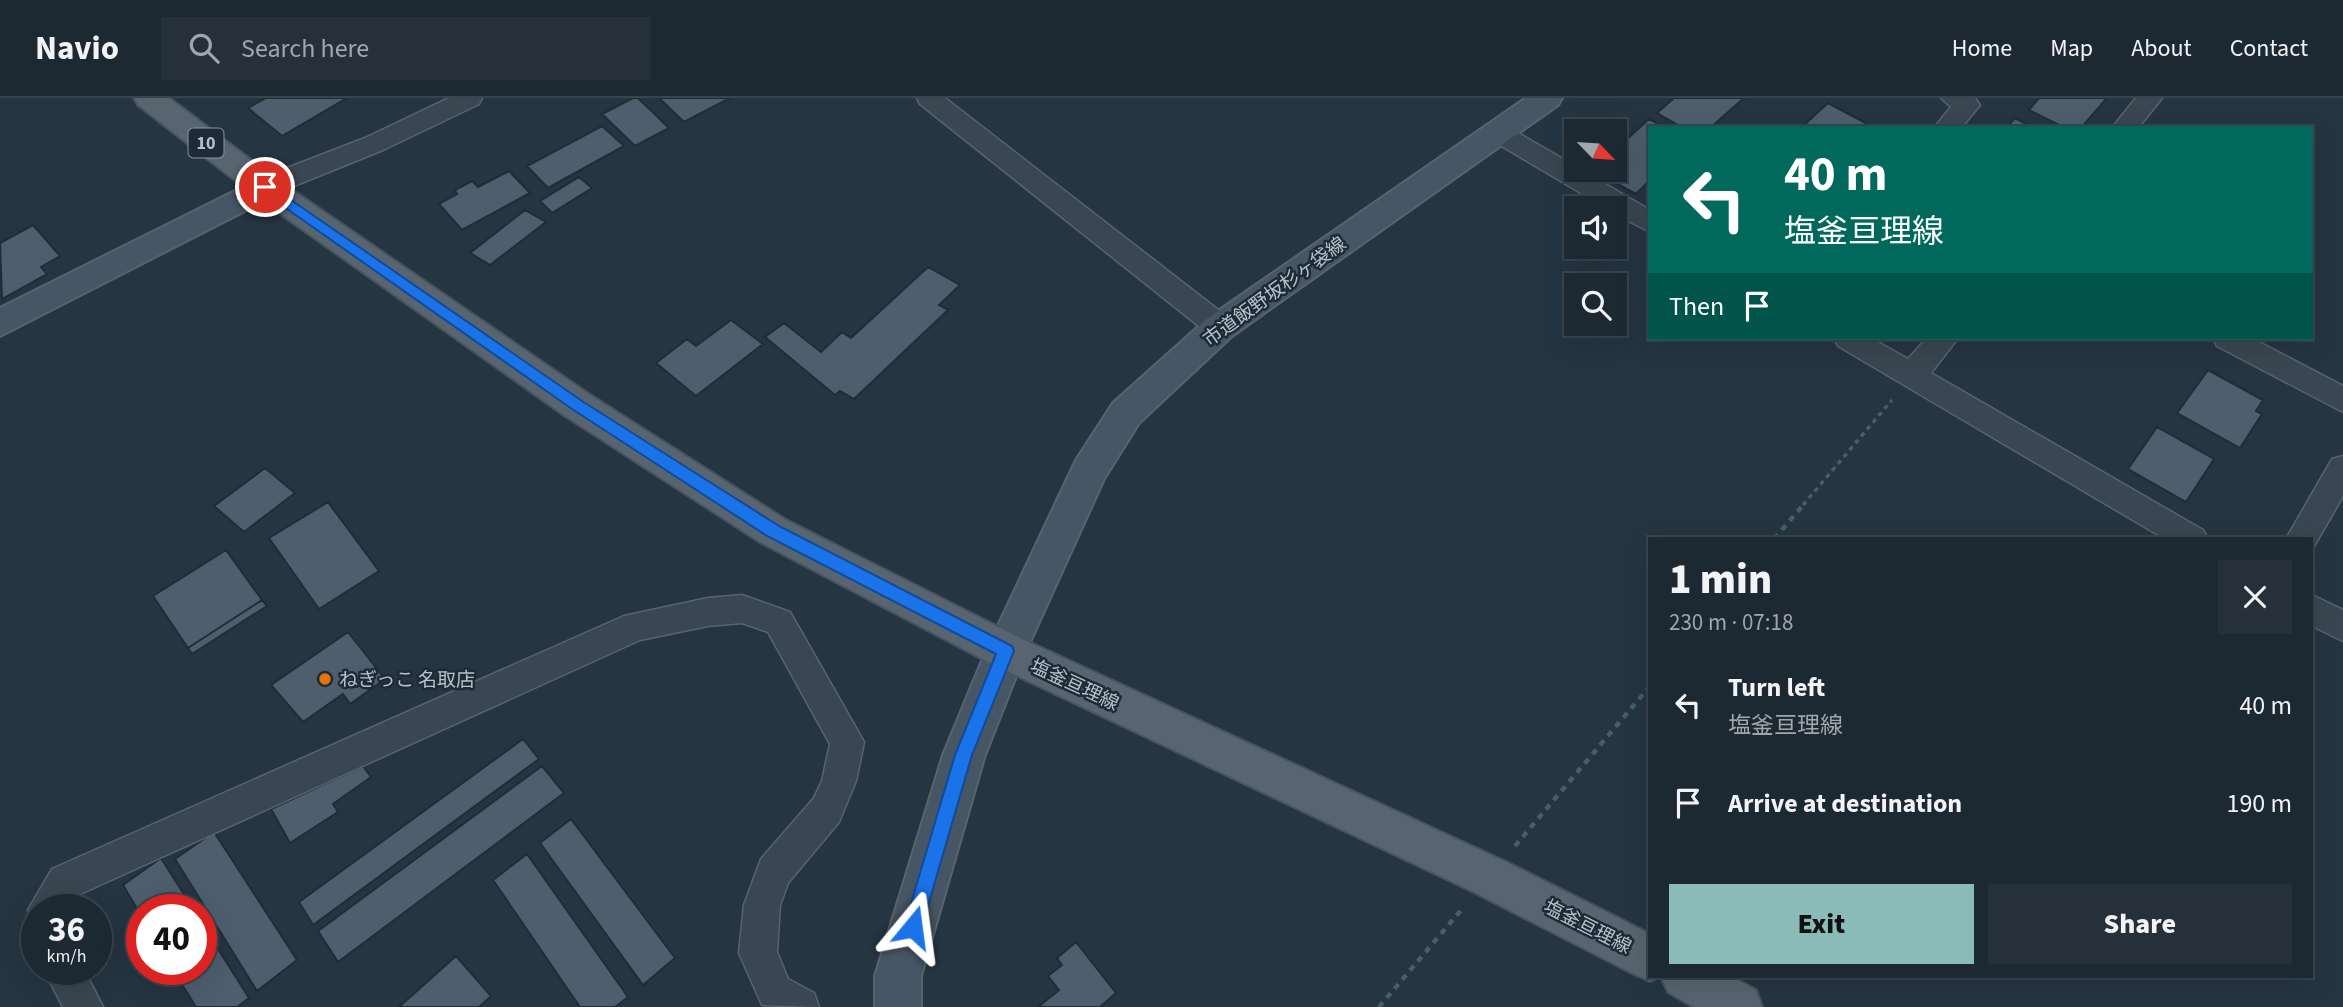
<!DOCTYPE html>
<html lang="en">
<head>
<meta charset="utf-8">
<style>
  body { margin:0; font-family:"Source Sans 3","Noto Sans JP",sans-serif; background:#25303a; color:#f1f3f6; height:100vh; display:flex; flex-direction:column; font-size:26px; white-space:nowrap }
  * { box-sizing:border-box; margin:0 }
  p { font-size:23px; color:#a0a6ac }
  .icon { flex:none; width:38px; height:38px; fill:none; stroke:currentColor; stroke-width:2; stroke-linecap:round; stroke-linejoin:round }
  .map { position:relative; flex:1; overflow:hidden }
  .panel { position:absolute; left:1648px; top:439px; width:665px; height:441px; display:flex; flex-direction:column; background:#1c2832; border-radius:0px; box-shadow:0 7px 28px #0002,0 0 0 2px #3a444d }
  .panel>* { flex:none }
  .hud { position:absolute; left:1648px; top:28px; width:665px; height:214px; border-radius:0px; box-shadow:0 7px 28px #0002,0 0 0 2px #3a444d; background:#00695c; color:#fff; overflow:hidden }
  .needle { width:46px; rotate:115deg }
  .buttons { position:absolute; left:1564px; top:21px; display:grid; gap:14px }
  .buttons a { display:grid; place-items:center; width:63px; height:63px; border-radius:0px; background:#1c2832; box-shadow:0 7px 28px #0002,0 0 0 2px #3a444d; font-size:35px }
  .speed { position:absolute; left:21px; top:796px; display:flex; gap:14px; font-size:35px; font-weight:700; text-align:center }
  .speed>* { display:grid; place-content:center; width:91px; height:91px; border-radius:50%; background:#1c2832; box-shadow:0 7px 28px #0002,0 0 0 2px #3a444d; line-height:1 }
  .speed small { font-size:18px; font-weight:400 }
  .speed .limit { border:10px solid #d22; background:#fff; color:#111 }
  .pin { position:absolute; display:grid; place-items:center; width:60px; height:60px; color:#fff; margin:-30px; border:4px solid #fff; border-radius:50%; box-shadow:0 2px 7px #0007 }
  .me { position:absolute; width:77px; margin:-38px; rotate:16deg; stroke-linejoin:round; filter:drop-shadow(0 0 5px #0008) }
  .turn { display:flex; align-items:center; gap:24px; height:147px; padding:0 21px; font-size:32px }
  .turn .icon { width:91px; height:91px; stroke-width:2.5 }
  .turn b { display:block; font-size:49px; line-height:60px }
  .then { display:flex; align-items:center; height:66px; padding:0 21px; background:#0003; gap:14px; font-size:26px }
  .round { display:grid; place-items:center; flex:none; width:74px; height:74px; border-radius:0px; background:#25303a }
  .headline { display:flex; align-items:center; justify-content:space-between; height:119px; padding:0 21px }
  h1 { font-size:42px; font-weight:800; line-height:52px }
  .primary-button { display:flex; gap:14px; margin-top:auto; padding:14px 21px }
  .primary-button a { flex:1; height:80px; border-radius:0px; background:#8bbbb9; color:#111; font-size:28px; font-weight:800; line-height:80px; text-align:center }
  .primary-button a+a { background:#25303a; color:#f1f3f6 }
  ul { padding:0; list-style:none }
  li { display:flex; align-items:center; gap:21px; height:98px; padding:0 21px }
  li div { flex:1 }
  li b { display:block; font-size:26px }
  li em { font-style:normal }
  header { display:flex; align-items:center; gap:42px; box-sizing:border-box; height:98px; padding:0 35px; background:#1c2832; border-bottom:2px solid #3a444d }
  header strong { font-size:33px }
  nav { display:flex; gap:38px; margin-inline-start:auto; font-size:24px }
  .search { width:490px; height:63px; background:#25303a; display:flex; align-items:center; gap:18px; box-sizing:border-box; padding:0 24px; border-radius:0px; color:#a0a6ac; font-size:26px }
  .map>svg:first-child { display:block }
  .building { fill:#4e5e6d; stroke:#202d39; stroke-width:2 }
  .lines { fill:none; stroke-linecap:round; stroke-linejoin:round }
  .street-casing { stroke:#57646f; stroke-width:3 }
  .secondary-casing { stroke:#57646f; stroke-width:4 }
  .primary-casing { stroke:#46525e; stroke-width:4 }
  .path-far1 { stroke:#486060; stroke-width:3.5; stroke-dasharray:4.5 4.5; stroke-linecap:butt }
  .path { stroke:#486060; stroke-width:4.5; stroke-dasharray:6 6; stroke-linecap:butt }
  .street { fill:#3a4651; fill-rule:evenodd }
  .secondary { fill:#475664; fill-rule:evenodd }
  .primary { fill:#586571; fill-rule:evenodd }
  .route { fill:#1a73e8; stroke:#114b97; stroke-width:2 }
  .food-dot { fill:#e8710a; stroke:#1e2b37; stroke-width:2.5 }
  .labels { text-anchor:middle; stroke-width:5; stroke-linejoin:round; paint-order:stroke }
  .shield { fill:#1e2b37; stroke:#88949f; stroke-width:2 }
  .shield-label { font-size:18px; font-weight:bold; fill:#b6c1cb }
  .street-label { font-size:19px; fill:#b6c1cb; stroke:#1e2b37 }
  .poi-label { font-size:19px; fill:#b6c1cb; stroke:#1e2b37; text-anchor:start }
</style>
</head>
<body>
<header>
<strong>Navio</strong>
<div class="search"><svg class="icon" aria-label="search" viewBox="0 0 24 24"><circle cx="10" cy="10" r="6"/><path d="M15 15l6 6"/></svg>Search here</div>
<nav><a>Home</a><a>Map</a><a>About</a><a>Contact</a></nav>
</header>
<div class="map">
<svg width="2343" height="909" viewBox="0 0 2343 909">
  <rect width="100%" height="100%" fill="#253542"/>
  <path class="building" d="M 266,0 L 347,0 L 282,38 L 248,10 Z
    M 633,0 L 638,0 L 669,30 L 635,48 L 602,16 Z
    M 659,0 L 730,0 L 684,24 Z
    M 1674,0 L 1744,0 L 1710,30 L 1683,30 L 1657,15 Z
    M 2039,0 L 2107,0 L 2081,30 L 2065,30 L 2029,12 Z
    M 1828,5 L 1875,30 L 1803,28 Z
    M 2015,20 L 2034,30 L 2006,30 Z
    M 1649,21 L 1665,30 L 1650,30 L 1650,82 L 1636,96 L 1612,83 L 1624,72 L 1615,67 L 1615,52 Z
    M 602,28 L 624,48 L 548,90 L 527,68 Z
    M 509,73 L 530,95 L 462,132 L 439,106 L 457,96 L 455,92 L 472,83 L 478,89 Z
    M 579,79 L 592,90 L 552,115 L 540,103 Z
    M 525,112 L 546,124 L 490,167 L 470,155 Z
    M 33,127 L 60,158 L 41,169 L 47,176 L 2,201 L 0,145 Z
    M 928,169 L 960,187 L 939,207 L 948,212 L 854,301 L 840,293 L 835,297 L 765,239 L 784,225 L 821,254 L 842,234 L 851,240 Z
    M 731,222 L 763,246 L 696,298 L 656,265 L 687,241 L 696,248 Z
    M 2208,272 L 2263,302 L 2256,313 L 2262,316 L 2240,350 L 2177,315 Z
    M 2157,329 L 2214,361 L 2186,404 L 2128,371 Z
    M 265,370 L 295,395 L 244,434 L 214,408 Z
    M 328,404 L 379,473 L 319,511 L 269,440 Z
    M 226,452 L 262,502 L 188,550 L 153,498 Z
    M 262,502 L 267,508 L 192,556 L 188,550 Z
    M 348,534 L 385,581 L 350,606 L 343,596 L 303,624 L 271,587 Z
    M 523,641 L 539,661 L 313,827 L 299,804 Z
    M 363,668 L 371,679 L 333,706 L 338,714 L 290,745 L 271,711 Z
    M 542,668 L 564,695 L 338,864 L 318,833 Z
    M 571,721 L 675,860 L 643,887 L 540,745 Z
    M 214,734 L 297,862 L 257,893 L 175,761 Z
    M 527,756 L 628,899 L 615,909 L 580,909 L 493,782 Z
    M 161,760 L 194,812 L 142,812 L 142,819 L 123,787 Z
    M 201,824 L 249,900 L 237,909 L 196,909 L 173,872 L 201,872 Z
    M 1076,844 L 1116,895 L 1100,909 L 1038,909 L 1059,892 L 1048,878 L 1062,867 L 1057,860 Z
    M 456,858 L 491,898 L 479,909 L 399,909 Z"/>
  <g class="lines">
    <defs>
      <path id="street" d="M 449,0 L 482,0 L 479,6 L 383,52 L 274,96 L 265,98 L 256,96 L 252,89 L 256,82 L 365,40 Z
        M 917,0 L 945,0 L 1230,221 L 1234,229 L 1230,237 L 1220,240 L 1210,237 L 920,6 Z
        M 1941,0 L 1975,0 L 1980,7 L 1961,30 L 1934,30 L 1951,9 Z
        M 2136,0 L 2162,0 L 2138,30 L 2112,30 Z
        M 1497,25 L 1506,28 L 1577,69 L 1577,72 L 1581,72 L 1650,112 L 1650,134 L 1615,116 L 1615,110 L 1606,110 L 1488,40 L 1484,34 L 1488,28 Z
        M 1834,240 L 1871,240 L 1908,261 L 1927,240 L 1958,240 L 1931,275 L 2203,432 L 2208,441 L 2165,441 L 1838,248 Z
        M 2213,240 L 2251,240 L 2343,288 L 2343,314 L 2217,248 Z
        M 2343,358 L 2343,398 L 2313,450 L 2312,441 L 2286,441 L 2332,361 Z
        M 742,497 L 790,514 L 864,644 L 856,683 L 839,724 L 788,785 L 780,807 L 777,854 L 788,881 L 814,895 L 819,909 L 762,907 L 739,855 L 744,807 L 761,761 L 814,700 L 822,683 L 830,646 L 768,534 L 742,525 L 708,528 L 640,542 L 78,797 L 68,812 L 37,812 L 37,827 L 33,825 L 28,812 L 52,771 L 624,518 L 708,500 Z
        M 2312,497 L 2343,512 L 2343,543 L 2312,528 Z
        M 44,872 L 84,872 L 103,909 L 63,909 Z"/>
      <path id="secondary" d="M 1526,0 L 1562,0 L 1558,7 L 1232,238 L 1139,325 L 1104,381 L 1026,553 L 985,657 L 921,878 L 921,909 L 875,909 L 875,878 L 943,657 L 986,553 L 1076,362 L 1113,305 L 1208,220 Z
        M 265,78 L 276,81 L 281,89 L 276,97 L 0,238 L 0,210 Z"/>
      <path id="primary" d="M 134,0 L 169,0 L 276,81 L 590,297 L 786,422 L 1020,540 L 1506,764 L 1650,836 L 1650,878 L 1661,878 L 1650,883 L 1634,876 L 1474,794 L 992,566 L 760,444 L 564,317 L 254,97 L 138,7 Z
        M 1661,878 L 1730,878 L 1756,892 L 1762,909 L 1694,909 L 1668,894 Z"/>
    </defs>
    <use href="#street" class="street-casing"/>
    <use href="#secondary" class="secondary-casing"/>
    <use href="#primary" class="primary-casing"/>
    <path class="path-far1" d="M 1803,407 L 1892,302"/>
    <path class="path" d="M 1774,441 L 1805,405
      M 1515,748 L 1650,588
      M 1379,909 L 1462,811"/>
    <use href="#street" class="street"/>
    <use href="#secondary" class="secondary"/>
    <use href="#primary" class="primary"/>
  </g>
  <path class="route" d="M 265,84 L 582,303 L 779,428 L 1012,548 L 1014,553 L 972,657 L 920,835 L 913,838 L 906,835 L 904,829 L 955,657 L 996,556 L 767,438 L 572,311 L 260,92 L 260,85 Z"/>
  <circle class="food-dot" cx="325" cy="581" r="7"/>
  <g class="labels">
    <rect class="shield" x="188.5" y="30.5" width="35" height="29" rx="5"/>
    <g class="shield-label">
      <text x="206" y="51">10</text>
    </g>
    <g class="street-label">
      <text transform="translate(1274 193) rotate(-36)" y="7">市道飯野坂杉ヶ袋線</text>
      <text transform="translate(1075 586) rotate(25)" y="7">塩釜亘理線</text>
      <text transform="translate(1588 828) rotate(27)" y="7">塩釜亘理線</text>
    </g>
    <g class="poi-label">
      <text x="339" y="588">ねぎっこ 名取店</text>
    </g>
  </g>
</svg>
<div class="buttons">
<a><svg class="needle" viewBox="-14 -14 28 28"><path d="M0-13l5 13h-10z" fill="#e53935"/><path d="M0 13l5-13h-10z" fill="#a0a6ac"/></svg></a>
<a><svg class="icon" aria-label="sound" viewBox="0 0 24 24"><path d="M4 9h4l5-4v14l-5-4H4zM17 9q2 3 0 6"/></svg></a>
<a><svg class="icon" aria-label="search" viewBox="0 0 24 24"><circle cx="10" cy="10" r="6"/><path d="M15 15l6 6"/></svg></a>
</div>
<div class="speed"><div>36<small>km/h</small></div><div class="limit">40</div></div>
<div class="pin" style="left:265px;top:89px;background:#d93025"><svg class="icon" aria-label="arrive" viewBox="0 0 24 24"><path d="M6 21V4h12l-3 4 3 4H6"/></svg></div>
<svg class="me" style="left:913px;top:829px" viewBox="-20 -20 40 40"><path d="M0-17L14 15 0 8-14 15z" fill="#1a73e8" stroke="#fff" stroke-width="4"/></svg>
<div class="hud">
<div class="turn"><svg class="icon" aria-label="left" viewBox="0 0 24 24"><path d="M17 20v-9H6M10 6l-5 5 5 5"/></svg><div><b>40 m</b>塩釜亘理線</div></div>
<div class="then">Then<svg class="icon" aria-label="arrive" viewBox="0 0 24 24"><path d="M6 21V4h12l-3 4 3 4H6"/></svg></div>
</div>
<section class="panel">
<div class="headline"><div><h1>1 min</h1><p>230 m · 07:18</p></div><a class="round"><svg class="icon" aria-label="close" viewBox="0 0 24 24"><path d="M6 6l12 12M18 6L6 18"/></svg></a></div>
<ul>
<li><svg class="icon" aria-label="left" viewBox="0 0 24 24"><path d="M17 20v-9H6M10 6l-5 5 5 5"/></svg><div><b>Turn left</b><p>塩釜亘理線</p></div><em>40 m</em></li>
<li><svg class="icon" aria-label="arrive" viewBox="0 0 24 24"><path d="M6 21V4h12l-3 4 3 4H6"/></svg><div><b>Arrive at destination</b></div><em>190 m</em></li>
</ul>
<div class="primary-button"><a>Exit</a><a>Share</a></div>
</section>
</div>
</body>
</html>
